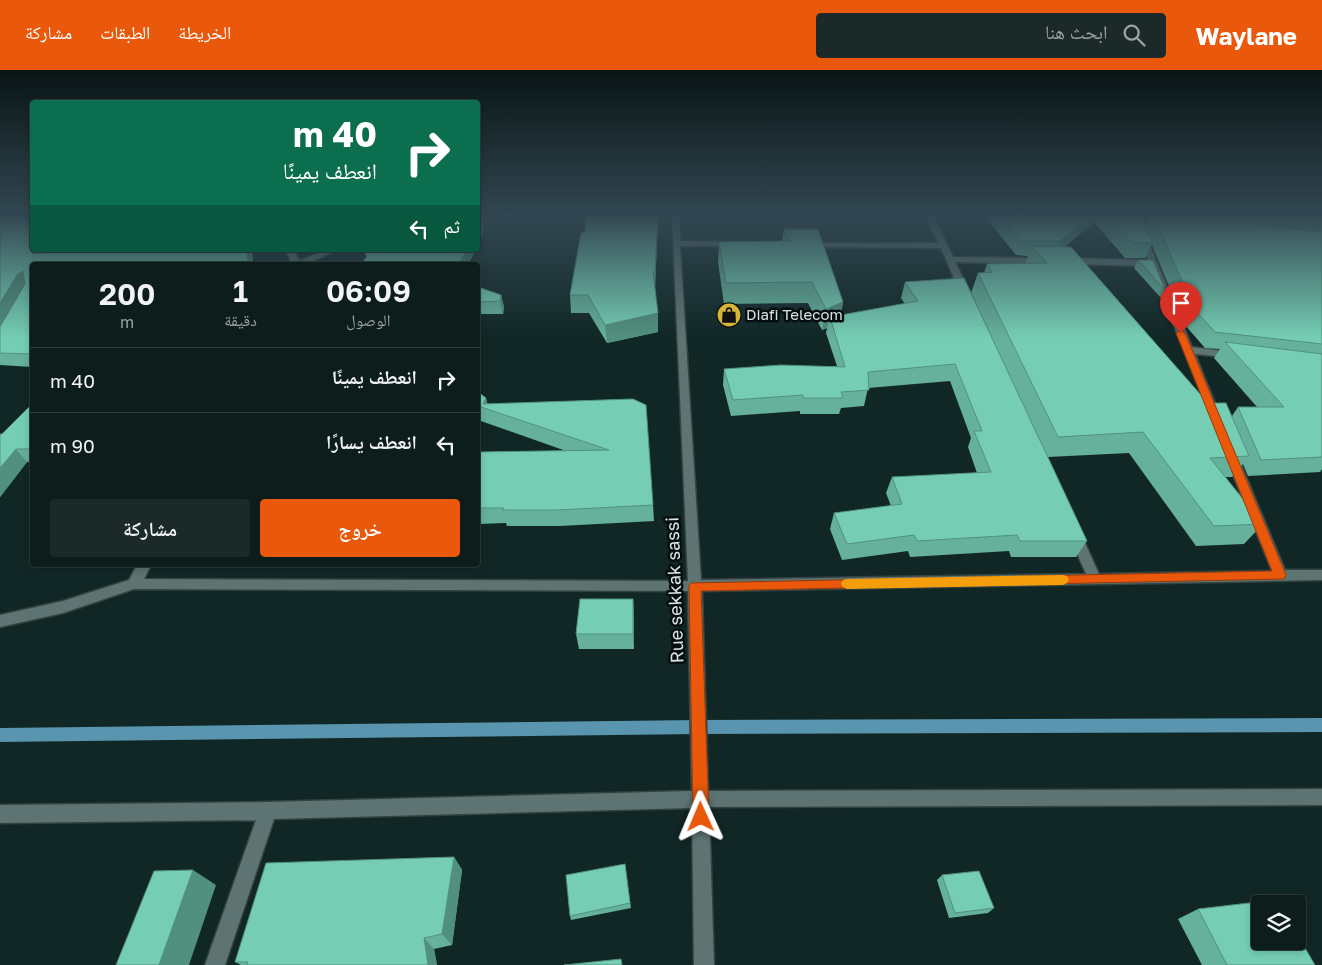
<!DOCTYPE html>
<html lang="ar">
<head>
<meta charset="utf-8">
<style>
  body { margin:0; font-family:"Golos Text","Noto Naskh Arabic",sans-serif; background:#1b2a29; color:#f1f3f6; direction:rtl; height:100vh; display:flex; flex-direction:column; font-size:19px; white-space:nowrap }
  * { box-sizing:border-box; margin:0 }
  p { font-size:16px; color:#9aa2a3 }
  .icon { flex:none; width:28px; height:28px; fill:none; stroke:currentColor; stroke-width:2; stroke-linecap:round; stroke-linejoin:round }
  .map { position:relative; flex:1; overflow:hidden; direction:ltr }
  .details { position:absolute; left:30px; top:192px; width:450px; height:305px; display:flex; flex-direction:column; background:#0d1d1c; border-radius:5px; box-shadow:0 2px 8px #0003,0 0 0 1px #2d3b3b; direction:rtl }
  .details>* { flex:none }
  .banner { position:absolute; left:30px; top:30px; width:450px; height:152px; border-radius:5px; box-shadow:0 2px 8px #0003,0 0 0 1px #2d3b3b; direction:rtl; background:#0b6e4f; color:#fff; overflow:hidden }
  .controls { position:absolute; left:1251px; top:825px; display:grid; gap:10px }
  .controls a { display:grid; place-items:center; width:55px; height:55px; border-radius:5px; background:#0d1d1c; box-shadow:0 2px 8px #0003,0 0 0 1px #2d3b3b; font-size:25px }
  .pin { position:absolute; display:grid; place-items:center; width:42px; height:42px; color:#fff; margin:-51px -21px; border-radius:50% 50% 50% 0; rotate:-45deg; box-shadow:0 0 5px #0007 }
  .pin .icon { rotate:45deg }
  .me { position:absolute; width:55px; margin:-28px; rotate:359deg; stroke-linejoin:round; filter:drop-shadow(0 0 4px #0008) }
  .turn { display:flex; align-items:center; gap:18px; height:105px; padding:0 20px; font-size:22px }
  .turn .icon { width:65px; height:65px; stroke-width:2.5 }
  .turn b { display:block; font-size:35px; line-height:42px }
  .then { display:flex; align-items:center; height:48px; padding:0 20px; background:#0003; gap:10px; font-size:19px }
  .eta { display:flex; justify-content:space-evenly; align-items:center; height:85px; text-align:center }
  .eta b { font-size:30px; font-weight:600; line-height:35px }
  .button { display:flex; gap:10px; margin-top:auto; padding:10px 20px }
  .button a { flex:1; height:58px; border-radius:5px; background:#ea580c; color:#fff; font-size:20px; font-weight:600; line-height:58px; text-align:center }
  .button a+a { background:#1b2a29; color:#f1f3f6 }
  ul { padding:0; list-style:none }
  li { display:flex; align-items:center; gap:15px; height:65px; padding:0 20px; border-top:1px solid #2d3b3b }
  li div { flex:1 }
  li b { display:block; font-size:19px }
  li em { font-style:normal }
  header { display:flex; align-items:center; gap:30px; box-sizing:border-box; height:70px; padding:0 25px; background:#ea580c; color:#fff }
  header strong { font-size:24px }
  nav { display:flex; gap:28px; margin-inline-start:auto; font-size:18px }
  .search { width:350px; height:45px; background:#1b2a29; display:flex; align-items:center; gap:12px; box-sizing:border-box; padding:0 18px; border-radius:5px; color:#9aa2a3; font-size:19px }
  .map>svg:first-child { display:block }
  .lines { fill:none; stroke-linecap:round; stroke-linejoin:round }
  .stream { fill:#5995af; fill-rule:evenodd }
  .minor-casing { stroke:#344242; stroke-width:3 }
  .minor { fill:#5d7473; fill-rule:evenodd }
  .wall { fill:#65b19b; fill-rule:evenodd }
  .shaded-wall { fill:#52907e }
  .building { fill:#75ceb4; stroke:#52907e }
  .route { fill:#ea580c; stroke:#983908 }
  .slow { fill:#f59e0b }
  .labels { text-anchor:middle; stroke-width:5; stroke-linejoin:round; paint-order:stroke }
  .far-poi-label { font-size:15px; fill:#d8e4e4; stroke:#050e0d; text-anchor:start }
  .street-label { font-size:18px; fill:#d8e4e4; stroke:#050e0d }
</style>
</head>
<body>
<header>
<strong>Waylane</strong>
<div class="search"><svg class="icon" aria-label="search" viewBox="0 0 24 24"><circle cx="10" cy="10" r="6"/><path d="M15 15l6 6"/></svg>ابحث هنا</div>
<nav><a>الخريطة</a><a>الطبقات</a><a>مشاركة</a></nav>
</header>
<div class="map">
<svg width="1322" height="895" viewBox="0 0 1322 895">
  <rect width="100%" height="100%" fill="#112726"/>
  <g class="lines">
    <path class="stream" d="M 1322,648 L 1322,662 L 699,664 L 0,672 L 0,658 L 699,650 Z"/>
    <defs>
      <path id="minor" d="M 672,144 L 680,144 L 680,171 L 736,172 L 740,174 L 736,176 L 680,176 L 701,510 L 1086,504 L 1069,465 L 1070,462 L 1080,462 L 1099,504 L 1272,501 L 1225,385 L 1231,381 L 1237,385 L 1285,500 L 1322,500 L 1322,510 L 702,521 L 708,721 L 1322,719 L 1322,735 L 709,737 L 714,895 L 694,895 L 692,738 L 274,749 L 225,895 L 205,895 L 256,750 L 0,753 L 0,735 L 268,732 L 692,721 L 688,521 L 134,519 L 63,543 L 0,557 L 0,545 L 63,531 L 129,510 L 137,495 L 151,495 L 144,509 L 688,511 Z
        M 925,144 L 933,144 L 953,187 L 1042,188 L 1046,191 L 1042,194 L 955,192 L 971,224 L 966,227 L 961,224 L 941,178 L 806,177 L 802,175 L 806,173 L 938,173 Z
        M 1129,144 L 1137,144 L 1192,277 L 1233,282 L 1238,285 L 1233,288 L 1195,284 L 1221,348 L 1220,351 L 1212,351 L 1211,348 L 1150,196 L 1067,194 L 1063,191 L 1067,188 L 1148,190 Z
        M 286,180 L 294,180 L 299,191 L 326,180 L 337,180 L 304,195 L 292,195 Z"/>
    </defs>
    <use href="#minor" class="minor-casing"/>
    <use href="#minor" class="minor"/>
  </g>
  <path class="wall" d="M 0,144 L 32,180 L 252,180 L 253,195 L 32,195 L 32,297 L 0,295 Z
    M 586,144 L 658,144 L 655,219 L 658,262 L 607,273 L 589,243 L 571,243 L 570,225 L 585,162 Z
    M 983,144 L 1322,144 L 1322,399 L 1320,402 L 1248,406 L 1243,394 L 1232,407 L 1225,407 L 1263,454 L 1244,474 L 1196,476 L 1129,383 L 1048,387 L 1087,471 L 1076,487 L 1011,487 L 1009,481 L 910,487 L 908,481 L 842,490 L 830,459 L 834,443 L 891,436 L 886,423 L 892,407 L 977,403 L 968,377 L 971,368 L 950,311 L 868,318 L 864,336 L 841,338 L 839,344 L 800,344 L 800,341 L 731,346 L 723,315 L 724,299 L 837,296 L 826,263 L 827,258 L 822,260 L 808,233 L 724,234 L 718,192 L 719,172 L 782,171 L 784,159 L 843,232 L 841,245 L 905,234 L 901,228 L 905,212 L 1013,314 L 971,223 L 978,203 L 984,203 L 987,194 L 1025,194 L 1028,186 L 1016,185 ZM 1141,146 L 1148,147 L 1145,154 ZM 1094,152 L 1125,188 L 1145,188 L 1152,175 L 1185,255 L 1205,278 L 1220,279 L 1214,288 L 1257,337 L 1238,337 L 1232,346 L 1208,333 L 1065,176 Z
    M 364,180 L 476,180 L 366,187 Z
    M 1138,190 L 1165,220 L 1161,228 L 1134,198 Z
    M 478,217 L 501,225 L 504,237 L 503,244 L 478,244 Z
    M 478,322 L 486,328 L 487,334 L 633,329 L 653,435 L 654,451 L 560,456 L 507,456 L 506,453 L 478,454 L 478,382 L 566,381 L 478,350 Z
    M 32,334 L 32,392 L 27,392 L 0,427 L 0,364 L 2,364 Z
    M 633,529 L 634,579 L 579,579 L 576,564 Z
    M 454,787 L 462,800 L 452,875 L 434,879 L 437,895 L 241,895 L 235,892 Z
    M 625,794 L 631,838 L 571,850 L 570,846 Z
    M 942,805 L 994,838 L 988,843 L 949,848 L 937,810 Z
    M 1198,839 L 1315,895 L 1202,895 L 1178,849 Z"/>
  <path class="shaded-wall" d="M 483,144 L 489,144 L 478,176 L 478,158 Z
    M 658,144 L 655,220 L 655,202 Z
    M 1092,144 L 1097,144 L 1094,152 L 1054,186 L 1060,171 Z
    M 34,180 L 49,180 L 41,195 L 32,184 Z
    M 247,180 L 252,180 L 253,195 L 248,195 Z
    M 467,180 L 476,180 L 468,195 L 458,195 Z
    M 23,201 L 32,214 L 0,263 L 0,233 L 17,205 Z
    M 501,225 L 504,237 L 503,244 L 500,231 Z
    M 843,232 L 839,253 L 830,247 L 827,258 L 822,260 L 826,239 Z
    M 658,243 L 658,262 L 607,273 L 605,255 Z
    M 486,328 L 489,339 L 483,334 Z
    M 32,375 L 32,383 L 29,379 Z
    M 16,379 L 27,392 L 0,427 L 0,398 Z
    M 633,529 L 634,544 L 634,579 L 633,564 Z
    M 454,787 L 462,800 L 452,875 L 442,864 Z
    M 193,800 L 216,815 L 189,895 L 159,895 Z
    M 424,868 L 434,879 L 437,895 L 428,895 Z"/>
  <path class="building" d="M 0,144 L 32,144 L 32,180 L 34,180 L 32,184 L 43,183 L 45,180 L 247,180 L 248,195 L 32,195 L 32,284 L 0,283 L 0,257 L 25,214 L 23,201 L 17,205 L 0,233 Z
    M 478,144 L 483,144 L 478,158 Z
    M 586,144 L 658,144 L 655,202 L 653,202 L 658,243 L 605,255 L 588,225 L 570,225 L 581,163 L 585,162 Z
    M 1000,144 L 1092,144 L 1060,171 L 1022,171 Z
    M 1106,144 L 1140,144 L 1153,173 L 1133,173 Z
    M 1153,144 L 1179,144 L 1322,162 L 1322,274 L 1215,262 L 1194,239 Z
    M 1242,144 L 1322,144 L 1322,154 Z
    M 784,159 L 818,159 L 843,232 L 826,239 L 812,212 L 726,213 L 719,172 L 790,171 Z
    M 1032,176 L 1071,177 L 1208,333 L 1226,333 L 1249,386 L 1210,388 L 1263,454 L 1214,456 L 1143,362 L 1058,367 L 978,203 L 992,202 L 987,194 L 1047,193 Z
    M 371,180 L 467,180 L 458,195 L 361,195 Z
    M 1138,190 L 1153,190 L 1165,220 Z
    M 964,208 L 1087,471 L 1020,471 L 1017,465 L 917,471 L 914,465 L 847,474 L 834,443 L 902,434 L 892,407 L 991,402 L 974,361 L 982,361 L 955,294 L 868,302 L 869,320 L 841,322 L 843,328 L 803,328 L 803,325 L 733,330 L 724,299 L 781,295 L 845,297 L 830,247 L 918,231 L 905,212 Z
    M 478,217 L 501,225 L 500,231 L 478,232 Z
    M 1225,272 L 1322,284 L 1322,387 L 1261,390 L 1238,337 L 1284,337 Z
    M 478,322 L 486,328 L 483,334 L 633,329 L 646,335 L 653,435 L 558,440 L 503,440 L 504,438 L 478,438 L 478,382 L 609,380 L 478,336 Z
    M 32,334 L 32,375 L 29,379 L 16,379 L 0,398 L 0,364 L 2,364 Z
    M 580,529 L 633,529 L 633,564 L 576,564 Z
    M 454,787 L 442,864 L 424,868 L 428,895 L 247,895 L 248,892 L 235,892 L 266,793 Z
    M 625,794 L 630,833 L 570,846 L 566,805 Z
    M 193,800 L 159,895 L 116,895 L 154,801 Z
    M 979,801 L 994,838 L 955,843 L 942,805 Z
    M 1275,830 L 1278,834 L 1260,834 L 1260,871 L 1298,871 L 1298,866 L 1315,895 L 1227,895 L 1198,839 Z
    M 621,889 L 622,895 L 564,895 Z"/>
  <linearGradient id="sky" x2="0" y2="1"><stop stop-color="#091515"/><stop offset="0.54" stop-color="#324752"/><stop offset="1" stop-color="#324752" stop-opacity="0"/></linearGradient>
  <rect width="1322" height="269" fill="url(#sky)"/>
  <path class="route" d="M 1181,260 L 1185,263 L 1286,505 L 1284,509 L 701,521 L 709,747 L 707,753 L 701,755 L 696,753 L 693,747 L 689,516 L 691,513 L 1272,501 L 1176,263 Z"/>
  <path class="slow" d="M 1063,505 L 1067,506 L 1069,510 L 1067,513 L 1063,515 L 847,519 L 843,517 L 841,514 L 843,510 L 847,509 Z"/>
  <defs>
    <symbol id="shop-disc" viewBox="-11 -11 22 22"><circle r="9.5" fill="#d7b434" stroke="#050e0d"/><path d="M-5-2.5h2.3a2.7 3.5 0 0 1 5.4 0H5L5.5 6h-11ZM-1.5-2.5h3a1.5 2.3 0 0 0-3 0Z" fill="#111"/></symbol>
  </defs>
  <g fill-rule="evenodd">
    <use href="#shop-disc" x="715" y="231" width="28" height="28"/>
  </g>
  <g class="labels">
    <g class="far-poi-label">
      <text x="746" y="250">Diafi Telecom</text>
    </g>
    <g class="street-label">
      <text transform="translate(675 520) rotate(-92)" y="6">Rue sekkak sassi</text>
    </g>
  </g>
</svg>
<div class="controls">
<a><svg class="icon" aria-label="layers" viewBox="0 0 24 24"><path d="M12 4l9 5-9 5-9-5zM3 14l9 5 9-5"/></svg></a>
</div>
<div class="pin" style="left:1181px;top:263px;background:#d93025"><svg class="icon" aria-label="arrive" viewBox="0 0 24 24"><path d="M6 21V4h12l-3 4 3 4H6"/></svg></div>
<svg class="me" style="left:701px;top:747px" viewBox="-20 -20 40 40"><path d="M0-17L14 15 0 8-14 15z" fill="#ea580c" stroke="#fff" stroke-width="4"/></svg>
<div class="banner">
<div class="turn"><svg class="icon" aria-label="right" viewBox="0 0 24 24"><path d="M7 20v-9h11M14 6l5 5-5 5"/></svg><div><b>40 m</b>انعطف يمينًا</div></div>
<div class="then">ثم<svg class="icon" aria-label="left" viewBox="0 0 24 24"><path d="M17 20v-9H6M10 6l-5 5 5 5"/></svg></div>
</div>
<section class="details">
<div class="eta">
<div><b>06:09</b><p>الوصول</p></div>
<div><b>1</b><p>دقيقة</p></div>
<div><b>200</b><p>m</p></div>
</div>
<ul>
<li><svg class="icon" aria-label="right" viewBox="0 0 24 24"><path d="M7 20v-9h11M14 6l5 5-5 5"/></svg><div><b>انعطف يمينًا</b></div><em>40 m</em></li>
<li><svg class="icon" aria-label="left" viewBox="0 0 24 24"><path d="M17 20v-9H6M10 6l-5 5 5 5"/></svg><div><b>انعطف يسارًا</b></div><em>90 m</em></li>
</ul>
<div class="button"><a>خروج</a><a>مشاركة</a></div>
</section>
</div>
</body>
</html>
